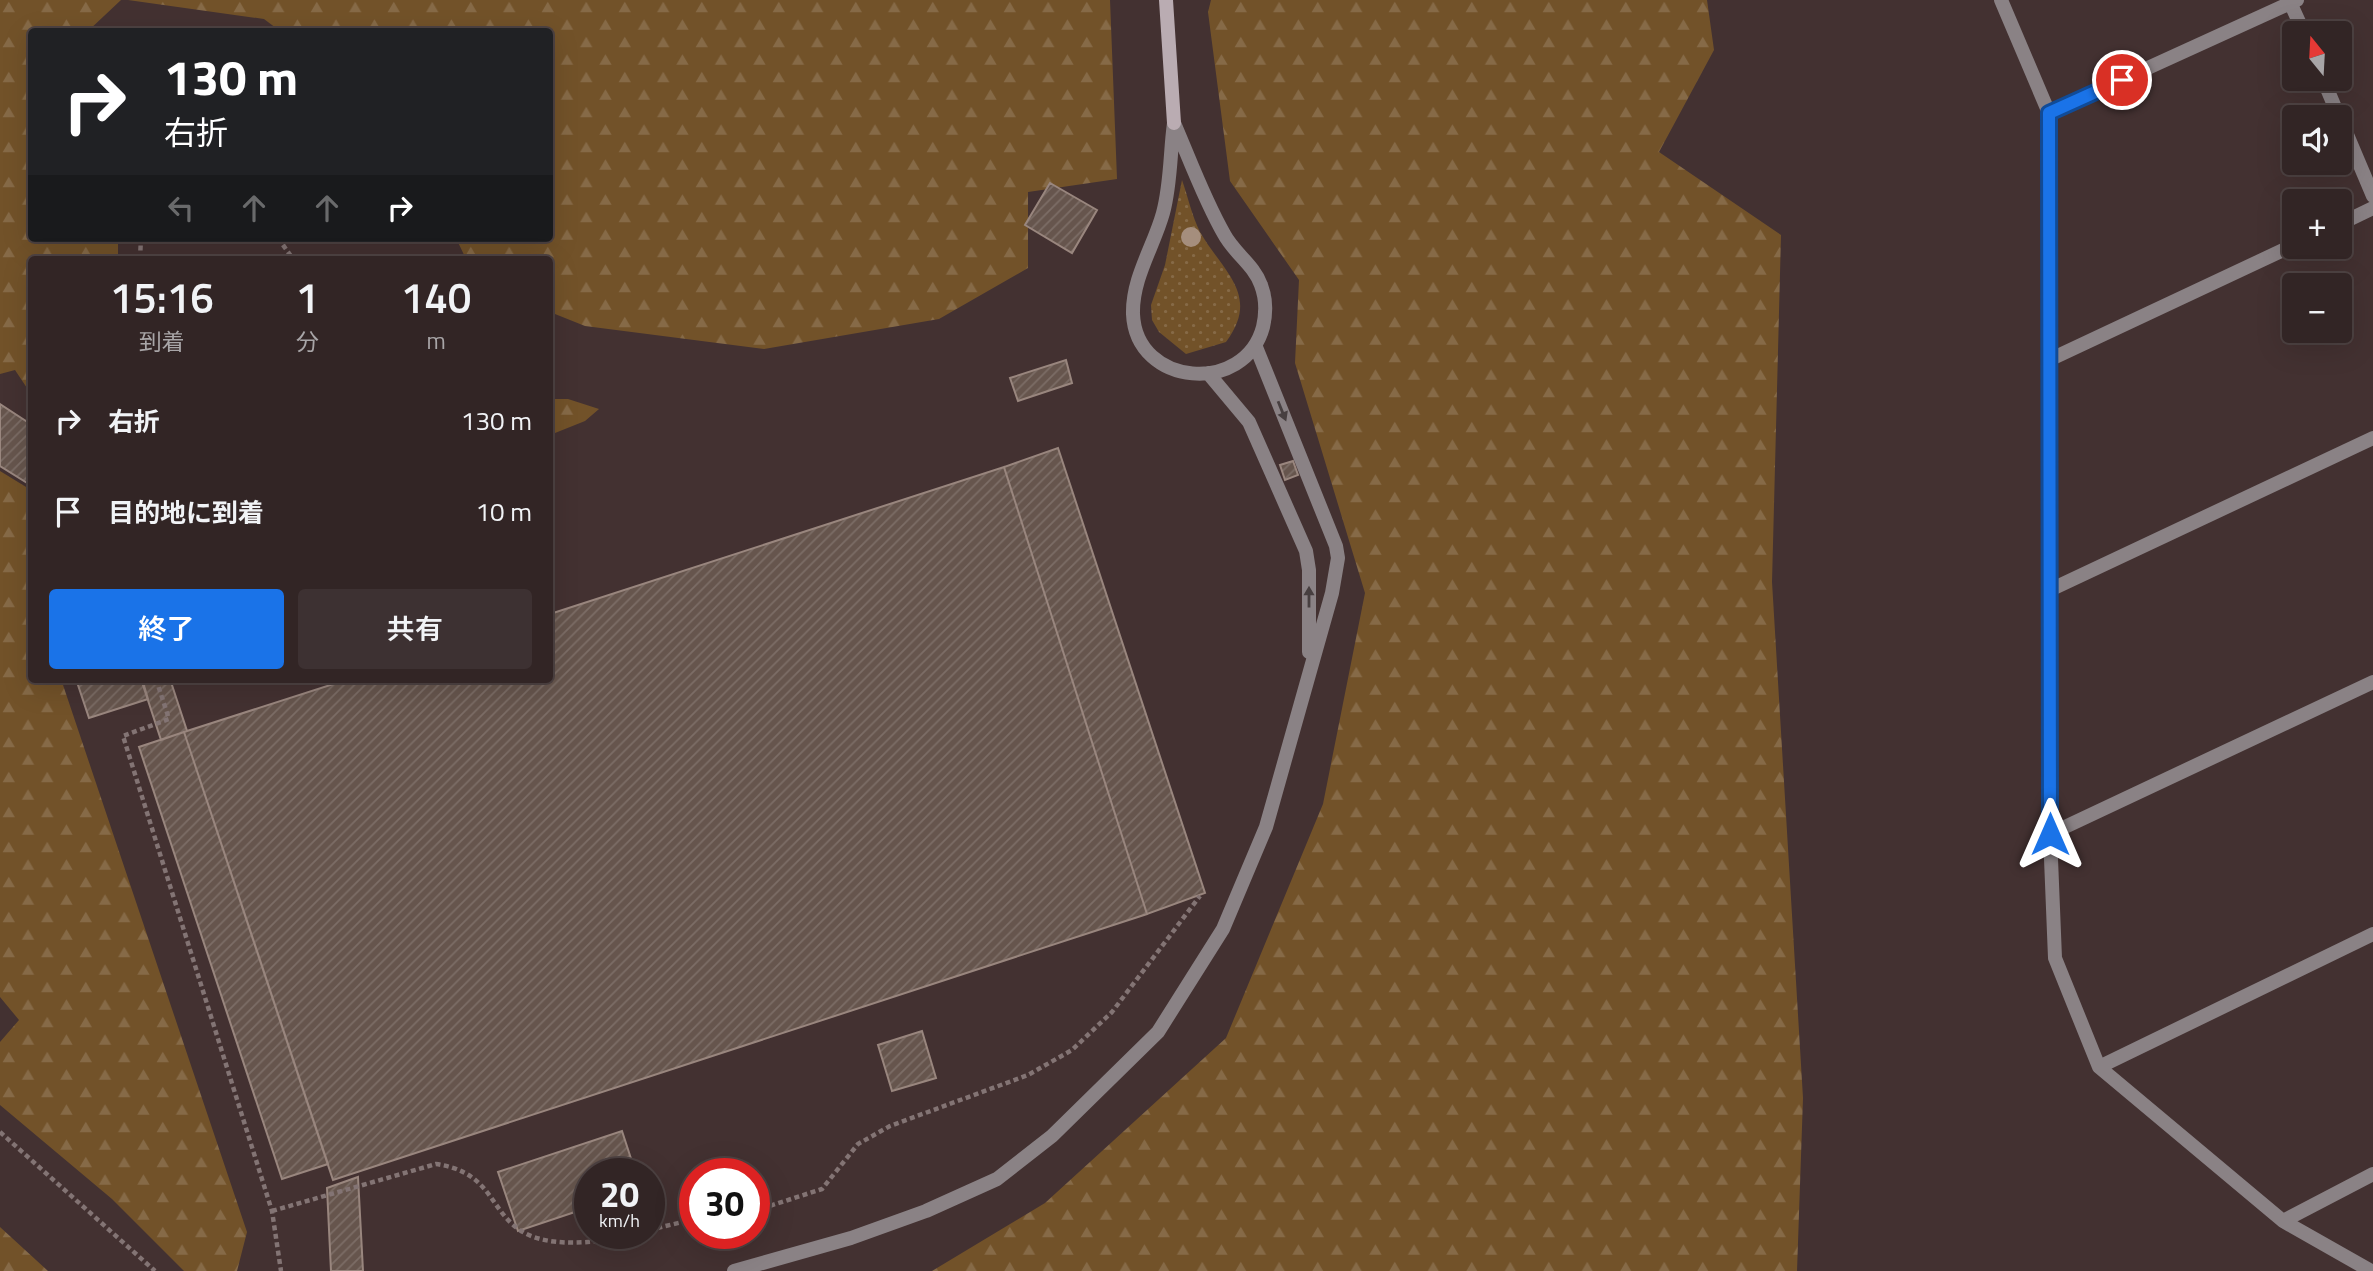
<!DOCTYPE html>
<html lang="ja">
<head>
<meta charset="utf-8">
<style>
  body { margin:0; font-family:"Titillium Web","Noto Sans JP",sans-serif; background:#3d3132; color:#f1f3f6; height:100vh; display:flex; flex-direction:column; font-size:26px; white-space:nowrap }
  * { box-sizing:border-box; margin:0 }
  p { font-size:23px; color:#a8a5a7 }
  .icon { flex:none; width:38px; height:38px; fill:none; stroke:currentColor; stroke-width:2; stroke-linecap:round; stroke-linejoin:round }
  .map { position:relative; flex:1; overflow:hidden }
  .side { position:absolute; left:28px; top:256px; width:525px; height:427px; display:flex; flex-direction:column; background:#322525; border-radius:7px; box-shadow:0 7px 28px #0002,0 0 0 2px #4d4242 }
  .side>* { flex:none }
  .hud { position:absolute; left:28px; top:28px; width:525px; height:214px; border-radius:7px; box-shadow:0 7px 28px #0002,0 0 0 2px #4d4242; background:#202124; color:#fff; overflow:hidden }
  .needle { width:46px; rotate:342deg }
  .buttons { position:absolute; left:2282px; top:21px; display:grid; gap:14px }
  .buttons a { display:grid; place-items:center; width:70px; height:70px; border-radius:7px; background:#322525; box-shadow:0 7px 28px #0002,0 0 0 2px #4d4242; font-size:35px }
  .speed { position:absolute; left:574px; top:1158px; display:flex; gap:14px; font-size:35px; font-weight:700; text-align:center }
  .speed>* { display:grid; place-content:center; width:91px; height:91px; border-radius:50%; background:#322525; box-shadow:0 7px 28px #0002,0 0 0 2px #4d4242; line-height:1 }
  .speed small { font-size:18px; font-weight:400 }
  .speed .limit { border:10px solid #d22; background:#fff; color:#111 }
  .pin { position:absolute; display:grid; place-items:center; width:60px; height:60px; color:#fff; margin:-30px; border:4px solid #fff; border-radius:50%; box-shadow:0 2px 7px #0007 }
  .me { position:absolute; width:77px; margin:-38px; rotate:0deg; stroke-linejoin:round; filter:drop-shadow(0 0 5px #0008) }
  .turn { display:flex; align-items:center; gap:24px; height:147px; padding:0 21px; font-size:32px }
  .turn .icon { width:91px; height:91px; stroke-width:2.5 }
  .turn b { display:block; font-size:49px; line-height:60px }
  .lanes { display:flex; align-items:center; height:66px; padding:0 21px; background:#0003; justify-content:center; gap:35px; direction:ltr }
  .lanes .off { opacity:.35 }
  .eta { display:flex; justify-content:space-evenly; align-items:center; height:119px; text-align:center }
  .eta b { font-size:42px; font-weight:600; line-height:49px }
  .cta { display:flex; gap:14px; margin-top:auto; padding:14px 21px }
  .cta a { flex:1; height:80px; border-radius:7px; background:#1a73e8; color:#fff; font-size:28px; font-weight:600; line-height:80px; text-align:center }
  .cta a+a { background:#3d3132; color:#f1f3f6 }
  ul { padding:0; list-style:none }
  li { display:flex; align-items:center; gap:21px; height:91px; padding:0 21px }
  li div { flex:1 }
  li b { display:block; font-size:26px }
  li em { font-style:normal }
  .map>svg:first-child { display:block }
  .grass { fill:url(#grass-dots) }
  .forest { fill:url(#forest-firs) }
  .building { fill:url(#building-hatch); stroke:#99867e; stroke-width:2 }
  .lines { fill:none; stroke-linecap:round; stroke-linejoin:round }
  .path { stroke:#837474; stroke-width:4.5; stroke-dasharray:5 3.5; stroke-linecap:butt }
  .lane { stroke:#8a8285; stroke-width:14 }
  .street { stroke:#8a8285; stroke-width:14 }
  .secondary { stroke:#baacb2; stroke-width:14 }
  .tree { fill:#a58e7d }
  .oneway { fill:#473f40 }
  .route-casing { stroke:#114b97; stroke-width:18 }
  .route { stroke:#1a73e8; stroke-width:12 }
</style>
</head>
<body>
<div class="map">
<svg width="2373" height="1271" viewBox="0 0 2373 1271">
  <defs>
    <pattern id="grass-dots" width="8" height="8" patternUnits="userSpaceOnUse" patternTransform="scale(1.75)"><rect width="8" height="8" fill="#725229"/><path d="M2 2h.1M6 6h.1" fill="none" stroke="#866a47" stroke-width="1.8" stroke-linecap="round"/></pattern>
    <pattern id="forest-firs" width="22" height="20" patternUnits="userSpaceOnUse" patternTransform="scale(1.75)"><rect width="22" height="20" fill="#725229"/><path d="M5 1l3.5 6h-7zM16 11l3.5 6h-7z" fill="#866a47"/></pattern>
    <pattern id="building-hatch" width="6" height="6" patternUnits="userSpaceOnUse" patternTransform="scale(1.75)"><rect width="6" height="6" fill="#66554d"/><path d="M-1 1l2-2M0 6l6-6M5 7l2-2" fill="none" stroke="#7c6d66"/></pattern>
  </defs>
  <rect width="100%" height="100%" fill="#433131"/>
  <path class="grass" d="M 1182,180 C 1188,197 1192,216 1200,232 C 1223,272 1261,295 1226,342 L 1186,354 L 1159,332 L 1152,320 L 1151,305 L 1165,265 Z"/>
  <path class="forest" d="M 0,0 L 121,0 L 88,31 L 32,32 L 32,238 L 118,238 L 118,259 L 32,259 L 31,394 L 15,370 L 0,374 Z
    M 128,0 L 1110,0 L 1117,179 L 1028,192 L 1028,268 L 939,319 L 764,349 L 585,326 L 550,312 L 550,259 L 466,259 L 456,238 L 550,238 L 550,32 L 280,31 L 264,19 Z
    M 1211,0 L 1707,0 L 1714,50 L 1659,152 L 1781,235 L 1772,582 L 1803,1098 L 1797,1271 L 932,1271 L 1045,1203 L 1226,1038 L 1323,804 L 1365,593 L 1295,363 L 1299,280 L 1230,181 L 1208,12 Z
    M 550,399 L 568,399 L 599,409 L 585,421 L 550,435 Z
    M 0,471 L 31,490 L 32,575 L 28,580 L 32,590 L 32,679 L 61,679 L 247,1232 L 237,1271 L 184,1271 L 112,1199 L 0,1105 L 0,1042 L 19,1020 L 0,997 Z
    M 0,1227 L 48,1271 L 0,1271 Z"/>
  <path class="building" d="M 1050,183 L 1097,210 L 1072,253 L 1025,225 Z
    M 1066,360 L 1072,383 L 1018,401 L 1010,378 Z
    M 0,404 L 32,425 L 32,486 L 0,466 Z
    M 1058,448 L 1205,893 L 1147,914 L 1004,467 Z
    M 1293,461 L 1298,475 L 1285,480 L 1280,465 Z
    M 1004,467 L 1147,914 L 333,1180 L 184,732 L 349,679 L 550,679 L 550,614 Z
    M 76,679 L 142,679 L 148,699 L 89,718 Z
    M 141,679 L 170,679 L 187,731 L 161,740 Z
    M 184,732 L 328,1164 L 282,1179 L 139,747 Z
    M 922,1031 L 936,1078 L 892,1091 L 878,1045 Z
    M 622,1131 L 636,1174 L 590,1174 L 590,1207 L 518,1231 L 498,1172 Z
    M 358,1177 L 363,1271 L 331,1271 L 327,1188 Z"/>
  <g class="lines">
    <path class="path" d="M 278,238 L 293,259
      M 140,259 L 141,238
      M 402,259 L 409,257
      M 156,679 L 169,719 L 123,736 L 272,1211 L 281,1271
      M 0,1132 L 155,1271
      M 272,1211 L 436,1164 C 527,1177 463,1271 642,1234
      M 754,1211 L 822,1189 L 858,1144 L 890,1126 L 1028,1075 L 1072,1050 L 1112,1012 L 1200,896
      M 649,1230 L 695,1219"/>
    <path class="lane" d="M 1174,123 C 1190,160 1204,199 1224,234 C 1234,253 1254,265 1261,285 C 1266,298 1266,314 1263,327 C 1245,395 1136,387 1133,314 C 1132,278 1154,246 1163,213 C 1171,184 1170,152 1174,123 Z
      M 1208,373 L 1249,422 L 1306,551 L 1309,570 L 1309,652
      M 734,1271 L 851,1238 L 926,1211 L 997,1179 L 1052,1136 L 1158,1032 L 1223,929 L 1266,827 L 1332,593 L 1338,558 L 1336,546 L 1256,347"/>
    <path class="street" d="M 2001,0 L 2049,113 L 2050,834 L 2055,958 L 2099,1067 L 2283,1221 L 2371,1271
      M 2289,0 L 2304,33
      M 2323,79 L 2339,117
      M 2049,113 L 2297,0
      M 2340,118 L 2373,196
      M 2340,224 L 2373,208
      M 2051,359 L 2294,245
      M 2052,589 L 2373,438
      M 2050,834 L 2373,682
      M 2099,1067 L 2373,934
      M 2283,1221 L 2373,1174"/>
    <path class="secondary" d="M 1166,0 L 1174,123"/>
  </g>
  <circle class="tree" cx="1191" cy="237" r="10"/>
  <defs><path id="oneway-solid" d="M-6-.8H1V-3.2L6.5 0L1 3.2V.8H-6Z" transform="scale(1.75)"/></defs>
  <g class="oneway">
    <use href="#oneway-solid" transform="translate(1282 411) rotate(68)"/>
    <use href="#oneway-solid" transform="translate(1309 597) rotate(-90)"/>
  </g>
  <g class="lines">
    <defs>
      <path id="route" d="M 2050,834 L 2049,113 L 2122,80"/>
    </defs>
    <use href="#route" class="route-casing"/>
    <use href="#route" class="route"/>
  </g>
</svg>
<div class="buttons">
<a><svg class="needle" viewBox="-14 -14 28 28"><path d="M0-13l5 13h-10z" fill="#e53935"/><path d="M0 13l5-13h-10z" fill="#a8a5a7"/></svg></a>
<a><svg class="icon" aria-label="sound" viewBox="0 0 24 24"><path d="M4 9h4l5-4v14l-5-4H4zM17 9q2 3 0 6"/></svg></a>
<a>+</a>
<a>−</a>
</div>
<div class="speed"><div>20<small>km/h</small></div><div class="limit">30</div></div>
<div class="pin" style="left:2122px;top:80px;background:#d93025"><svg class="icon" aria-label="arrive" viewBox="0 0 24 24"><path d="M6 21V4h12l-3 4 3 4H6"/></svg></div>
<svg class="me" style="left:2050px;top:834px" viewBox="-20 -20 40 40"><path d="M0-17L14 15 0 8-14 15z" fill="#1a73e8" stroke="#fff" stroke-width="4"/></svg>
<div class="hud">
<div class="turn"><svg class="icon" aria-label="right" viewBox="0 0 24 24"><path d="M7 20v-9h11M14 6l5 5-5 5"/></svg><div><b>130 m</b>右折</div></div>
<div class="lanes"><svg class="icon off" aria-label="left" viewBox="0 0 24 24"><path d="M17 20v-9H6M10 6l-5 5 5 5"/></svg><svg class="icon off" aria-label="ahead" viewBox="0 0 24 24"><path d="M12 20V5M6 11l6-6 6 6"/></svg><svg class="icon off" aria-label="ahead" viewBox="0 0 24 24"><path d="M12 20V5M6 11l6-6 6 6"/></svg><svg class="icon" aria-label="right" viewBox="0 0 24 24"><path d="M7 20v-9h11M14 6l5 5-5 5"/></svg></div>
</div>
<section class="side">
<div class="eta">
<div><b>15:16</b><p>到着</p></div>
<div><b>1</b><p>分</p></div>
<div><b>140</b><p>m</p></div>
</div>
<ul>
<li><svg class="icon" aria-label="right" viewBox="0 0 24 24"><path d="M7 20v-9h11M14 6l5 5-5 5"/></svg><div><b>右折</b></div><em>130 m</em></li>
<li><svg class="icon" aria-label="arrive" viewBox="0 0 24 24"><path d="M6 21V4h12l-3 4 3 4H6"/></svg><div><b>目的地に到着</b></div><em>10 m</em></li>
</ul>
<div class="cta"><a>終了</a><a>共有</a></div>
</section>
</div>
</body>
</html>
